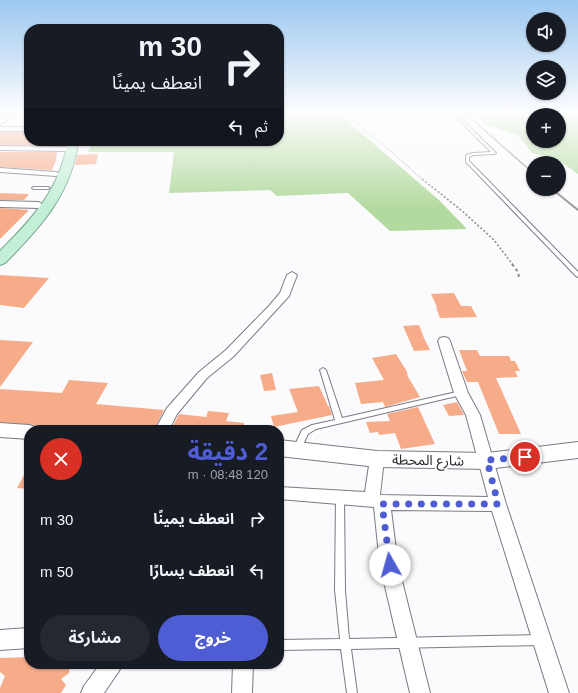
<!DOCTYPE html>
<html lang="ar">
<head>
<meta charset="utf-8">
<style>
  body { margin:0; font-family:Helvetica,"Noto Sans Arabic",sans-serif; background:#242831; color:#f1f3f6; direction:rtl; height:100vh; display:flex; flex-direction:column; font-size:15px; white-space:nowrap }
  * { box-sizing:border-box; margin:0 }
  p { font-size:13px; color:#9ea1a6 }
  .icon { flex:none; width:22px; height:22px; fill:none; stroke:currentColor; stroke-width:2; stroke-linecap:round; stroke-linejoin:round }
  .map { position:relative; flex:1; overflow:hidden; direction:ltr }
  .panel { position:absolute; left:24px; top:425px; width:260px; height:244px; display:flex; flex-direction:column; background:#171b24; border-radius:16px; box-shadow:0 1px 3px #0004; direction:rtl }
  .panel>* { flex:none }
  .top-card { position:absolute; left:24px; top:24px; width:260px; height:122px; border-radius:16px; box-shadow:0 1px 3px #0004; direction:rtl; background:#171b24; color:#f1f3f6; overflow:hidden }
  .controls { position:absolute; left:526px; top:12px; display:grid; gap:8px }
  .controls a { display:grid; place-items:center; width:40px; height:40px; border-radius:50%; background:#171b24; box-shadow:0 1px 3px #0004; font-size:20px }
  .pin { position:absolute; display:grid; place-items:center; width:34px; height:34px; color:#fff; margin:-17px; border:2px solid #fff; border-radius:50%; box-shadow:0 1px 4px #0007 }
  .me { position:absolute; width:44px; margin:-22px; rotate:353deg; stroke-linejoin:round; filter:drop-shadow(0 0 3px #0008) }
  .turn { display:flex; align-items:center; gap:14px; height:84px; padding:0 16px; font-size:18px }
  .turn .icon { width:52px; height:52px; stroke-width:2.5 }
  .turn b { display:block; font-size:28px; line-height:34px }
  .then { display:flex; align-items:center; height:38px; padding:0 16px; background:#0003; gap:8px; font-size:15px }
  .round { display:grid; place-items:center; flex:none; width:42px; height:42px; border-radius:21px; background:#242831 }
  .overview { display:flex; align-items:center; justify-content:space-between; height:68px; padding:0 16px }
  h1 { font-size:24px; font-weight:700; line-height:30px; color:#4e5dd3 }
  .primary-button { display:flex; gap:8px; margin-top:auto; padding:8px 16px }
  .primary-button a { flex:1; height:46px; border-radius:24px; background:#4e5dd3; color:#fff; font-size:16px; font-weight:700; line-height:46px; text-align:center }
  .primary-button a+a { background:#242831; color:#f1f3f6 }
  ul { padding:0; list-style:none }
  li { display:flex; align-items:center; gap:12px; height:52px; padding:0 16px }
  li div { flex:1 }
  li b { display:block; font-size:15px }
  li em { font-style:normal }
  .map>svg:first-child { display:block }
  .green { fill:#b3da9e; fill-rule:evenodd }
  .building { fill:#f6ab89 }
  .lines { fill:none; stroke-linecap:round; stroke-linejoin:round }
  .lane-casing { stroke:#7b7a85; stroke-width:2 }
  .street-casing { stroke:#7b7a85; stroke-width:2 }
  .secondary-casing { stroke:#7b7a85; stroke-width:2 }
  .primary-casing { stroke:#72a389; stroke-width:2 }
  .path-far2 { stroke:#8b8b8e; stroke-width:1; stroke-dasharray:1.5 1.5; stroke-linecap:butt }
  .path-far1 { stroke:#8b8b8e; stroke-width:1.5; stroke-dasharray:2 2; stroke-linecap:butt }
  .path { stroke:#8b8b8e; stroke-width:2; stroke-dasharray:3 3; stroke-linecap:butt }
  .lane { fill:#fff; fill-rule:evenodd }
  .street { fill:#fff; fill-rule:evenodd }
  .secondary { fill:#fff; fill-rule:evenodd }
  .primary { fill:#c2efd6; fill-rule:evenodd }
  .rail-far1 { stroke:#969699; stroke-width:1.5 }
  .rail { stroke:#969699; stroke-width:2 }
  .route { stroke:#4e5dd3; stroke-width:7; stroke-dasharray:0 12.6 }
  .labels { text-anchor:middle; stroke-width:3.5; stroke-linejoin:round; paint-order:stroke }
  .near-street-label { font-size:14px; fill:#29282d; stroke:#fff }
</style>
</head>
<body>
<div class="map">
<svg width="578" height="693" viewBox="0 0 578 693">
  <rect width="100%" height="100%" fill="#fbfbfd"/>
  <path class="green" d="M 279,112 L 337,112 L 440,201 L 467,229 L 390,231 L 348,193 L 277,196 L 270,190 L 169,193 L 174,152 L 88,152 L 94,141 L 279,141 Z
    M 472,112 L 578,112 L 578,174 L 557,159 L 532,153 L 518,135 L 485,124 ZM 533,115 L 559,115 L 559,141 L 533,141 Z"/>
  <path class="building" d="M 0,132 L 29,132 L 29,141 L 59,141 L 58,145 L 0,145 Z
    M 0,152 L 57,152 L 56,160 L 52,170 L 0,167 Z
    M 98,154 L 96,164 L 75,165 L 77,155 Z
    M 0,193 L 29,194 L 24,200 L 0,200 Z
    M 0,208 L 29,210 L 0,239 Z
    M 0,275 L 49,278 L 24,308 L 0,305 Z
    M 454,293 L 461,306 L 471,306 L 477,317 L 440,318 L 436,307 L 437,307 L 431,294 Z
    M 419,325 L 424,338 L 430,350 L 414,351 L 403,326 Z
    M 0,340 L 33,342 L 0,387 Z
    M 459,350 L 477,350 L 480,356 L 509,356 L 511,361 L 515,361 L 520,371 L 515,371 L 518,377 L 496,378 L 521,434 L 499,434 L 478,382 L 467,382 L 462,371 L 467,371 Z
    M 396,354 L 406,370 L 408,375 L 407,375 L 420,397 L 385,407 L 383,402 L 361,404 L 355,383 L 384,380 L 372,358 Z
    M 272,373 L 276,390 L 264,391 L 260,375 Z
    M 69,380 L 108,383 L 96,404 L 164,410 L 154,430 L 100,430 L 92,429 L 92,428 L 36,425 L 0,422 L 0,389 L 62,393 Z
    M 319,386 L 328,406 L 329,406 L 332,415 L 274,427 L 271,416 L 298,412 L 289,389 Z
    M 457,402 L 464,415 L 449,416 L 443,405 Z
    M 418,407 L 435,444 L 401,449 L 395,433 L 379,435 L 378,432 L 370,433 L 366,422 L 390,421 L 387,414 Z
    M 208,411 L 229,413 L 226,421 L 244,423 L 244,430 L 171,430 L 179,414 L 206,417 Z
    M 29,466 L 29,489 L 17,488 Z
    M 29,657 L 29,664 L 70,664 L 69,673 L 61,679 L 66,685 L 61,693 L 0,693 L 0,688 L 5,676 L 0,672 L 0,658 Z"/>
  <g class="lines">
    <defs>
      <path id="lane" d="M 451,112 L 454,112 L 496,153 L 494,154 L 473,155 L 469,157 L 469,161 L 578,272 L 578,277 L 576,276 L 466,162 L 466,155 L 473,153 L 491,152 Z
        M 33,187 L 48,187 L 50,188 L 48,189 L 34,189 L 32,188 Z
        M 323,368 L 326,370 L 342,418 L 461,391 L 463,391 L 464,393 L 463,395 L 461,395 L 316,429 L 308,434 L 300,451 L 297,452 L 294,451 L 293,449 L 302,430 L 312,425 L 335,420 L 320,370 Z
        M 340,494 L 343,495 L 344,497 L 345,590 L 349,639 L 539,635 L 542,637 L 544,640 L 542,643 L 539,645 L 351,649 L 357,693 L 347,693 L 341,649 L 279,650 L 279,640 L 340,639 L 335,590 L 336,497 L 337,495 Z"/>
      <path id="street" d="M 12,112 L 19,112 L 0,125 L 0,120 Z
        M 0,127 L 29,127 L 29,131 L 0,131 Z
        M 0,146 L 66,147 L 77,151 L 73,153 L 66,151 L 0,150 Z
        M 0,168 L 56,172 L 60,174 L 56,176 L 0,172 Z
        M 0,201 L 39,202 L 43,205 L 39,208 L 0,207 Z
        M 292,272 L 297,275 L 289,296 L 234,356 L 207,378 L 177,414 L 169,430 L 155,430 L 167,408 L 199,372 L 226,350 L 269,306 L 280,293 L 287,275 Z
        M 444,337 L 448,338 L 450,341 L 468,393 L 480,415 L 506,504 L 569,693 L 549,693 L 492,511 L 391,510 L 398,565 L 430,693 L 410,693 L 380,565 L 374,507 L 279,499 L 279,487 L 365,492 L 370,459 L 372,455 L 377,453 L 382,455 L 384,459 L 380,495 L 488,497 L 466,415 L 454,393 L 438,341 L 440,338 Z
        M 29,628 L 29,648 L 0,650 L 0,630 Z
        M 100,664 L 122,664 L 119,671 L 104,693 L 81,693 L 84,686 Z
        M 233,664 L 253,664 L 252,693 L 232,693 Z"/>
      <path id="secondary" d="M 0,423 L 29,425 L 36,427 L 38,430 L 29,430 L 29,439 L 0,437 Z
        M 279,440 L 377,451 L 487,453 L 578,442 L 578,458 L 487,469 L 377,467 L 279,456 Z"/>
      <path id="primary" d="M 68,141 L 78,141 C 72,193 41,227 5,263 L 0,265 L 0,251 C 33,218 60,189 68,141 Z"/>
    </defs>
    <use href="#lane" class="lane-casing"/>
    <use href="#street" class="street-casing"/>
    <use href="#secondary" class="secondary-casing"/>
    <use href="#primary" class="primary-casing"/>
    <path class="path-far2" d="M 341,112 L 379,141 L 423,180"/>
    <path class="path-far1" d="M 422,179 L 461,210 L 494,240 L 513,265"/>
    <path class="path" d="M 512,264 L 518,272 L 519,277"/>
    <use href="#lane" class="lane"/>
    <use href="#street" class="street"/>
    <use href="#secondary" class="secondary"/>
    <use href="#primary" class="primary"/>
    <path class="rail-far1" d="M 464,112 L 533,173"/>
    <path class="rail" d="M 552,189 L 578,210"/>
  </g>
  <linearGradient id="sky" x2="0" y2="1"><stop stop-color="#9dc8f0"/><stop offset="0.54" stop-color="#fdfdfe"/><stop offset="1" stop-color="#fdfdfe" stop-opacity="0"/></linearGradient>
  <rect width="578" height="209" fill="url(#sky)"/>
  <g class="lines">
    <path class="route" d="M 390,565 L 382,504 L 498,504 L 487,460 L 525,457"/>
  </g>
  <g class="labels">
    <g class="near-street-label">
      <text transform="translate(428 460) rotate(1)" y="5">شارع المحطة</text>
    </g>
  </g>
</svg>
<div class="controls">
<a><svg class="icon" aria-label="sound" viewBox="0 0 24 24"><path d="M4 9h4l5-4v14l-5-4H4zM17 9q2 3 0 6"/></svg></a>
<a><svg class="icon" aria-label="layers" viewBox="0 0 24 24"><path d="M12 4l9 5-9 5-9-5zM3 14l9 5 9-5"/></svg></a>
<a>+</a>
<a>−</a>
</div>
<div class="pin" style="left:525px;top:457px;background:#d93025"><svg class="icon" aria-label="arrive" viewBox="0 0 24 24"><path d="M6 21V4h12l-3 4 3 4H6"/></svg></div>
<svg class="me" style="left:390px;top:565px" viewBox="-20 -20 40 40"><circle r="19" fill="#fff"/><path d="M0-13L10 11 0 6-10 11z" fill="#4e5dd3"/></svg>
<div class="top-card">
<div class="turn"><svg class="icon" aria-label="right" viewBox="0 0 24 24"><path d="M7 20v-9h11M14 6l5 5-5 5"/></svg><div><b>30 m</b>انعطف يمينًا</div></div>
<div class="then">ثم<svg class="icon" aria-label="left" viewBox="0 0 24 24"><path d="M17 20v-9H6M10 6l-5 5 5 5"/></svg></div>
</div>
<section class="panel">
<div class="overview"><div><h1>2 دقيقة</h1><p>120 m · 08:48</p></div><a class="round" style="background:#d93025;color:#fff"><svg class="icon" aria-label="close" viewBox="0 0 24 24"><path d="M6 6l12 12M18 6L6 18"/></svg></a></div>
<ul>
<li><svg class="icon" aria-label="right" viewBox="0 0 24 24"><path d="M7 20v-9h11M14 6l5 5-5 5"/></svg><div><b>انعطف يمينًا</b></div><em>30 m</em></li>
<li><svg class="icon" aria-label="left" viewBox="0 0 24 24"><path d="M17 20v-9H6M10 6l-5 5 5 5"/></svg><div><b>انعطف يسارًا</b></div><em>50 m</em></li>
</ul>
<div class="primary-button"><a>خروج</a><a>مشاركة</a></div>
</section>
</div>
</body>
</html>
